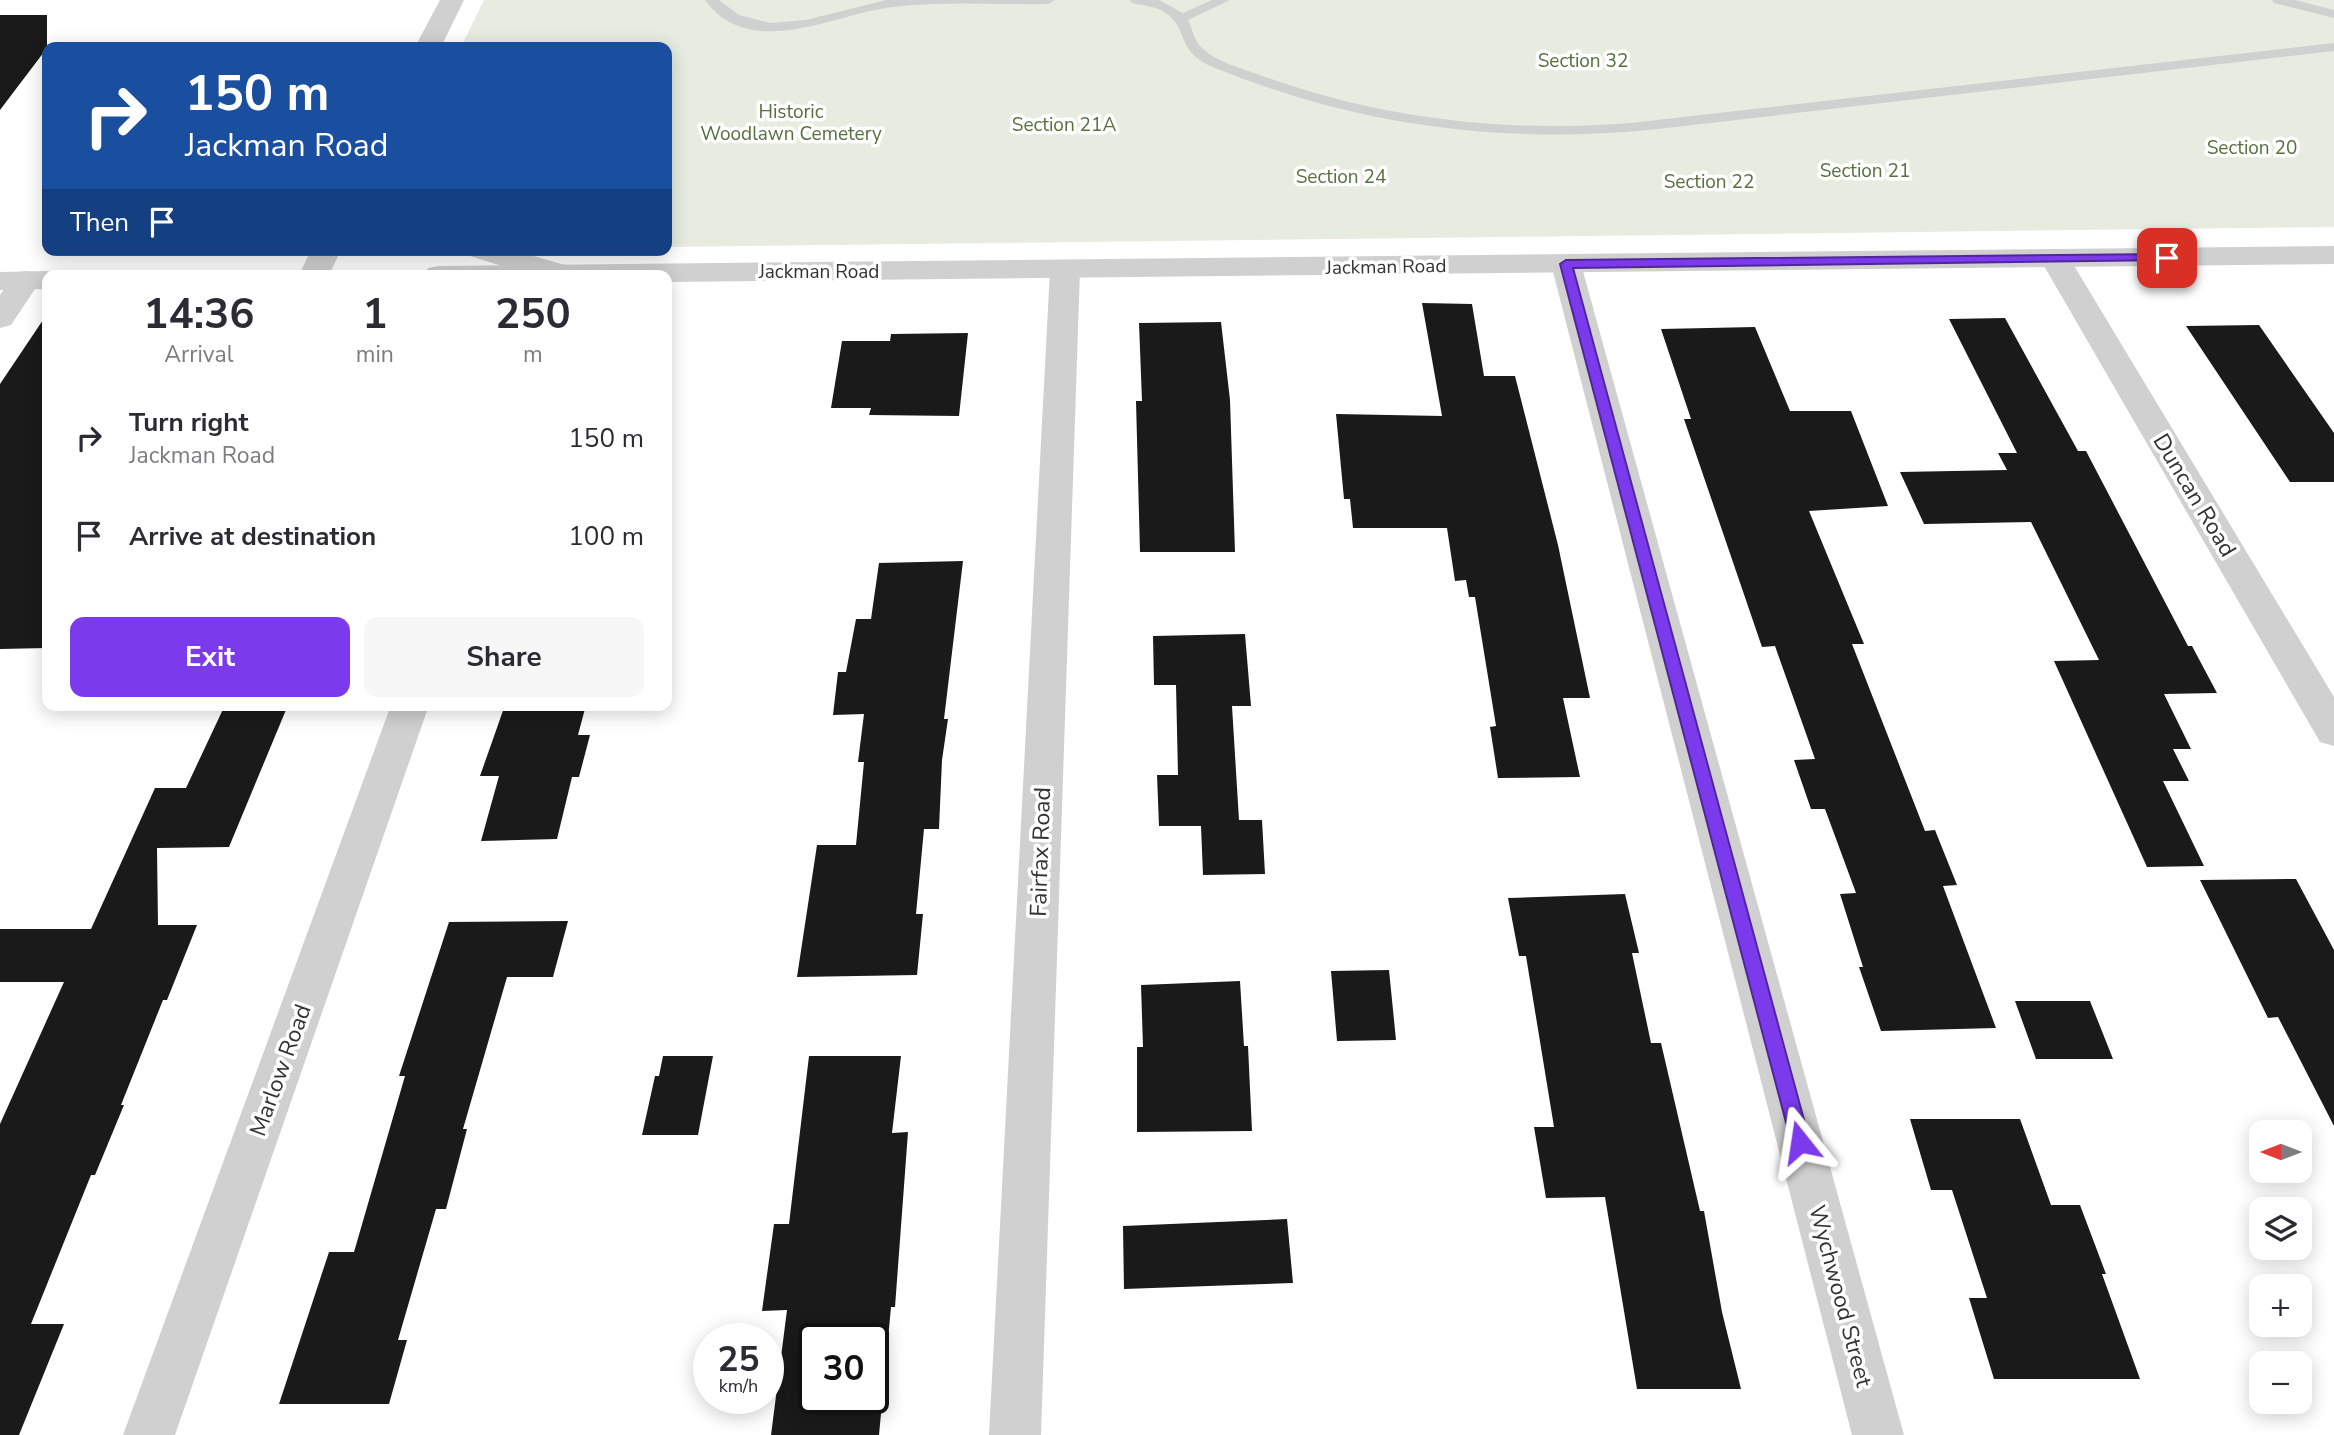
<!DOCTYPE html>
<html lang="en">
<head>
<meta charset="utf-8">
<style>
  body { margin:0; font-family:"Nunito Sans",sans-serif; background:#f7f7f7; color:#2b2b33; height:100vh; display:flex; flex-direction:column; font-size:26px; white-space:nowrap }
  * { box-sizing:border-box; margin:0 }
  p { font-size:23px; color:#7c7c81 }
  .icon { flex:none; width:38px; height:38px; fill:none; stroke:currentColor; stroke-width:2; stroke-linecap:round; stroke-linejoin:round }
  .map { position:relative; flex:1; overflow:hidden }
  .sheet { position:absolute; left:42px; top:270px; width:630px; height:441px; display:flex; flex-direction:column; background:#fff; border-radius:14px; box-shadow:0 4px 18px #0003 }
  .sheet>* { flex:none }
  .top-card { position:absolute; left:42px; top:42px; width:630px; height:214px; border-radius:14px; box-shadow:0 4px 18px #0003; background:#1a4fa0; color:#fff; overflow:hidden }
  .needle { width:46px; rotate:270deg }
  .tools { position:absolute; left:2249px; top:1120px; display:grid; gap:14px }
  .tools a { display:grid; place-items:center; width:63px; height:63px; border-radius:14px; background:#fff; box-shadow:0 4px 18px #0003; font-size:35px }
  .speed { position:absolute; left:693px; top:1323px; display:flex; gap:14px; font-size:35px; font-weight:700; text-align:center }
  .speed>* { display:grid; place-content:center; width:91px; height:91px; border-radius:50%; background:#fff; box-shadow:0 4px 18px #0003; line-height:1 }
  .speed small { font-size:18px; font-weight:400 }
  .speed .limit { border:4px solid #111; border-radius:10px; background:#fff; color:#111 }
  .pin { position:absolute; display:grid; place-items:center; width:60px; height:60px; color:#fff; margin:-30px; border-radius:14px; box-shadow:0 4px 10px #0006 }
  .me { position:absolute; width:77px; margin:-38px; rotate:345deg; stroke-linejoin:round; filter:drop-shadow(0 0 5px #0008) }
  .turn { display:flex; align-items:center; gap:24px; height:147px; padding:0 28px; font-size:32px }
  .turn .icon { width:91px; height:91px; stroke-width:2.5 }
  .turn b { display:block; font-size:49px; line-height:60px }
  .then { display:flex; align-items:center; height:66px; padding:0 28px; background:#0003; gap:14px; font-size:26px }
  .eta { display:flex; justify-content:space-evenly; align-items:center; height:119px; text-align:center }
  .eta b { font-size:42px; font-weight:700; line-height:49px }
  .primary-button { display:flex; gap:14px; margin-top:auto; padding:14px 28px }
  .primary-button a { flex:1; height:80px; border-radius:14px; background:#7c3aed; color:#fff; font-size:28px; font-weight:700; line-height:80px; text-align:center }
  .primary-button a+a { background:#f7f7f7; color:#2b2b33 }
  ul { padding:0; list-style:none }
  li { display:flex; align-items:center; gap:21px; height:98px; padding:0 28px }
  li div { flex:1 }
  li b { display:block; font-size:26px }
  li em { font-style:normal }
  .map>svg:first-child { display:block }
  .green { fill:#e6ecdf }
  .building { fill:#1a1a1a; fill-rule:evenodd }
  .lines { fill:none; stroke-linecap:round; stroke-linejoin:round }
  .service { fill:#d0d0d0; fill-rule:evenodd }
  .minor { fill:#d0d0d0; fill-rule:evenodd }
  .tertiary { fill:#d0d0d0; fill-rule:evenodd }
  .route { fill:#7c3aed; stroke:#51269a; stroke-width:2 }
  .labels { text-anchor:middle; stroke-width:7; stroke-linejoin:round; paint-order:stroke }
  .far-park-label { font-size:19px; fill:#56703f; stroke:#fff }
  .far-street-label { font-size:19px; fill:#333; stroke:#fff }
  .street-label { font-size:23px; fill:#333; stroke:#fff }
</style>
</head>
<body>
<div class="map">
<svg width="2334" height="1435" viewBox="0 0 2334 1435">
  <rect width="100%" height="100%" fill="#fff"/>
  <path class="green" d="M 484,0 L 2334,0 L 2334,227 L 667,247 L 667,47 L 461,47 Z"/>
  <path class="building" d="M 0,15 L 47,15 L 47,48 L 0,110 Z
    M 1422,303 L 1472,304 L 1484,376 L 1515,376 L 1558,545 L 1590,698 L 1563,698 L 1580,777 L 1498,778 L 1490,727 L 1496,726 L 1475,597 L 1469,597 L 1466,580 L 1455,581 L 1447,528 L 1353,528 L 1350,499 L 1344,499 L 1336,414 L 1442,416 Z
    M 47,314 L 47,648 L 0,649 L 0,384 Z
    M 2005,318 L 2078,451 L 2086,451 L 2188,646 L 2192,646 L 2217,693 L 2164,694 L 2191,749 L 2173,749 L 2189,781 L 2163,781 L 2204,866 L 2147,867 L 2054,661 L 2099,660 L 2031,522 L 1924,524 L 1900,472 L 2007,470 L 1998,453 L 2017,453 L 1949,319 Z
    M 1221,322 L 1230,400 L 1235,552 L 1140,552 L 1136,401 L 1142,401 L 1139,323 Z
    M 2259,325 L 2334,433 L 2334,482 L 2290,482 L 2186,326 Z
    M 1755,327 L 1790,411 L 1851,411 L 1888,506 L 1809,511 L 1864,644 L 1852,644 L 1925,831 L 1935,830 L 1957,885 L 1943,886 L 1996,1028 L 1881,1031 L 1859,967 L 1863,967 L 1840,894 L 1856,893 L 1825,809 L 1811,809 L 1794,760 L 1815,759 L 1775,646 L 1762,647 L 1684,419 L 1691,419 L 1661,329 Z
    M 968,333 L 959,416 L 869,415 L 871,408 L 831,408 L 842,341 L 890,341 L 891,334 Z
    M 963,561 L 944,719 L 948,719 L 942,760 L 939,829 L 924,829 L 916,914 L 923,914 L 917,975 L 797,977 L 817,845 L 856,845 L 864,762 L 858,762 L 864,714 L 833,715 L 838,672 L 846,672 L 856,619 L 871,619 L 879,563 Z
    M 1245,634 L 1251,706 L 1232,706 L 1239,820 L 1262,820 L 1265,874 L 1203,875 L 1201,826 L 1159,826 L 1157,775 L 1178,775 L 1176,685 L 1154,685 L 1153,636 Z
    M 225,705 L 288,705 L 229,847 L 157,848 L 158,925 L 197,925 L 167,1000 L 163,1000 L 121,1105 L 124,1105 L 95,1175 L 91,1175 L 31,1324 L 64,1324 L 19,1435 L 0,1435 L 0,1124 L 64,982 L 0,982 L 0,929 L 91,929 L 155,788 L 186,788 Z
    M 505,705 L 586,705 L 578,735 L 590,735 L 579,777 L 572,777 L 557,839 L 481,841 L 499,776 L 480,776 Z
    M 2296,879 L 2334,950 L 2334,1126 L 2278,1017 L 2268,1018 L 2200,880 Z
    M 1625,894 L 1639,953 L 1632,953 L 1651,1043 L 1661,1043 L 1700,1211 L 1704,1211 L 1722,1312 L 1741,1389 L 1637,1389 L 1605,1197 L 1546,1198 L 1534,1127 L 1554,1127 L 1526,956 L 1519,956 L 1508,898 Z
    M 568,921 L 553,977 L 507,977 L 463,1129 L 467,1129 L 446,1209 L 436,1209 L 398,1340 L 407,1340 L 389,1404 L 279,1404 L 329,1252 L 354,1252 L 405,1076 L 399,1076 L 449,922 Z
    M 1389,970 L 1396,1040 L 1337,1041 L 1331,971 Z
    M 1240,981 L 1244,1046 L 1248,1046 L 1252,1131 L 1137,1132 L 1137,1047 L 1143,1047 L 1141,985 Z
    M 2015,1001 L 2090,1001 L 2113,1059 L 2036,1059 Z
    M 663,1056 L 713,1056 L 698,1135 L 642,1135 L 655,1076 L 659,1076 Z
    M 809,1056 L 901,1056 L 892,1133 L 908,1132 L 895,1307 L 891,1307 L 879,1435 L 771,1435 L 787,1310 L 762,1311 L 774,1224 L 789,1224 ZM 814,1339 L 873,1339 L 873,1398 L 814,1398 Z
    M 1910,1119 L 2020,1119 L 2051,1205 L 2080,1205 L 2106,1274 L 2102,1274 L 2140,1379 L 1994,1379 L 1969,1298 L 1987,1298 L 1952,1190 L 1931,1190 Z
    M 1287,1219 L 1293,1283 L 1124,1289 L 1123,1226 Z"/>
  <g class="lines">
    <path class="service" d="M 705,0 L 719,0 L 739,15 L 770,23 L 806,20 L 886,0 L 1055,0 L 1048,4 C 996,5 943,1 892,7 C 834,14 750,62 705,0 Z
      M 1130,0 L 1159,0 L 1183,13 L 1212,0 L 1230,0 L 1188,20 C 1193,30 1194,41 1202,48 C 1218,63 1241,68 1260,75 C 1379,119 1505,133 1631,123 L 2334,43 L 2334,51 L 1649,130 C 1497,144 1357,125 1215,68 C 1175,52 1189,29 1167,14 C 1157,6 1145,6 1132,3 Z
      M 2272,0 L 2295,0 L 2334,10 L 2334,18 L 2274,3 Z"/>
    <path class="minor" d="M 465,250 L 513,250 L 575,268 L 579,275 L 531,275 L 470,256 Z
      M 2055,250 L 2066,253 L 2070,259 L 2334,697 L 2334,746 L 2320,742 L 2040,259 L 2044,253 Z
      M 1566,255 L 1577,258 L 1581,264 L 1904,1435 L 1852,1435 L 1551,264 L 1555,258 Z
      M 1065,261 L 1076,263 L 1080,270 L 1041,1435 L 989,1435 L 1050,270 L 1054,263 Z
      M 26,271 L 37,273 L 41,280 L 11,325 L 0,328 L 0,295 L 15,273 Z
      M 391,705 L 429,705 L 175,1435 L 123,1435 Z"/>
    <path class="tertiary" d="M 440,0 L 464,0 L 441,47 L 415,47 Z
      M 2334,246 L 2334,264 L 667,282 L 667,275 L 424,275 L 428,268 L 439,266 Z
      M 311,250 L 341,250 L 329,275 L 299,275 Z
      M 47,271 L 59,275 L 47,275 L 47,289 L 0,290 L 0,272 Z"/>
  </g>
  <path class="route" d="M 2167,254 L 2171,255 L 2171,260 L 1573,268 L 1810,1142 L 1807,1149 L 1800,1151 L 1793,1149 L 1560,264 L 1566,260 Z"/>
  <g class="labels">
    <g class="far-park-label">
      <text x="1583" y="67">Section 32</text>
      <text x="791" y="118">Historic<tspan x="791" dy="22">Woodlawn Cemetery</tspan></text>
      <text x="1064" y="131">Section 21A</text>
      <text x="2252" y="154">Section 20</text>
      <text x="1865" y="177">Section 21</text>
      <text x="1341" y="183">Section 24</text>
      <text x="1709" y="188">Section 22</text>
    </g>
    <g class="far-street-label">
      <text transform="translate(1386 266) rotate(-1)" y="7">Jackman Road</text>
      <text x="819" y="278">Jackman Road</text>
    </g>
    <g class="street-label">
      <text transform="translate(2195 495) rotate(59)" y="8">Duncan Road</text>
      <text transform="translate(1040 852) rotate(-88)" y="8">Fairfax Road</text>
      <text transform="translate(280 1070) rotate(-70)" y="8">Marlow Road</text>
      <text transform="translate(1841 1296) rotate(75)" y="8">Wychwood Street</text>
    </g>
  </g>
</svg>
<div class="tools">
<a><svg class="needle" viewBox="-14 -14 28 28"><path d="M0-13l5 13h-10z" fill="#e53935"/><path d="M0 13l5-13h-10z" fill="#7c7c81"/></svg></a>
<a><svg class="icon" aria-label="layers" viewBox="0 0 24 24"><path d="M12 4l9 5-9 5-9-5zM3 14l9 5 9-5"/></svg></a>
<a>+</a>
<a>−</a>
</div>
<div class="speed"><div>25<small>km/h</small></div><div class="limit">30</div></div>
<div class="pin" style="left:2167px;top:258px;background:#d93025"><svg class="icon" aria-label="arrive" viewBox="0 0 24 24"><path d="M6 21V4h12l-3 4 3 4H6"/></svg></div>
<svg class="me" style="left:1800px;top:1142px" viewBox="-20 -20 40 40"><path d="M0-17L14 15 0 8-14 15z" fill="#7c3aed" stroke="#fff" stroke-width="4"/></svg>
<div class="top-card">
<div class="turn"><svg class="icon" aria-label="right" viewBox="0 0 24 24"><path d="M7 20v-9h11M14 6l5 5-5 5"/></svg><div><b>150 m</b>Jackman Road</div></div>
<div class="then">Then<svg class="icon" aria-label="arrive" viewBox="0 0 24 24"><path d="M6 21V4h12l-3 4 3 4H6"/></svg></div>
</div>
<section class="sheet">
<div class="eta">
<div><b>14:36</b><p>Arrival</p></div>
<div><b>1</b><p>min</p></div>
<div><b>250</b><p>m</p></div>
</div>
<ul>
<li><svg class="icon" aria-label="right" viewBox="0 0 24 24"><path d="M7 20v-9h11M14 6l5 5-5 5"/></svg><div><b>Turn right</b><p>Jackman Road</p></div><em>150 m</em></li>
<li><svg class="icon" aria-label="arrive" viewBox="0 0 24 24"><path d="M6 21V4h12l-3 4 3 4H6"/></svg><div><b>Arrive at destination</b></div><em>100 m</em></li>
</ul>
<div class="primary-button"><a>Exit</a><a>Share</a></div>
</section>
</div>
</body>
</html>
